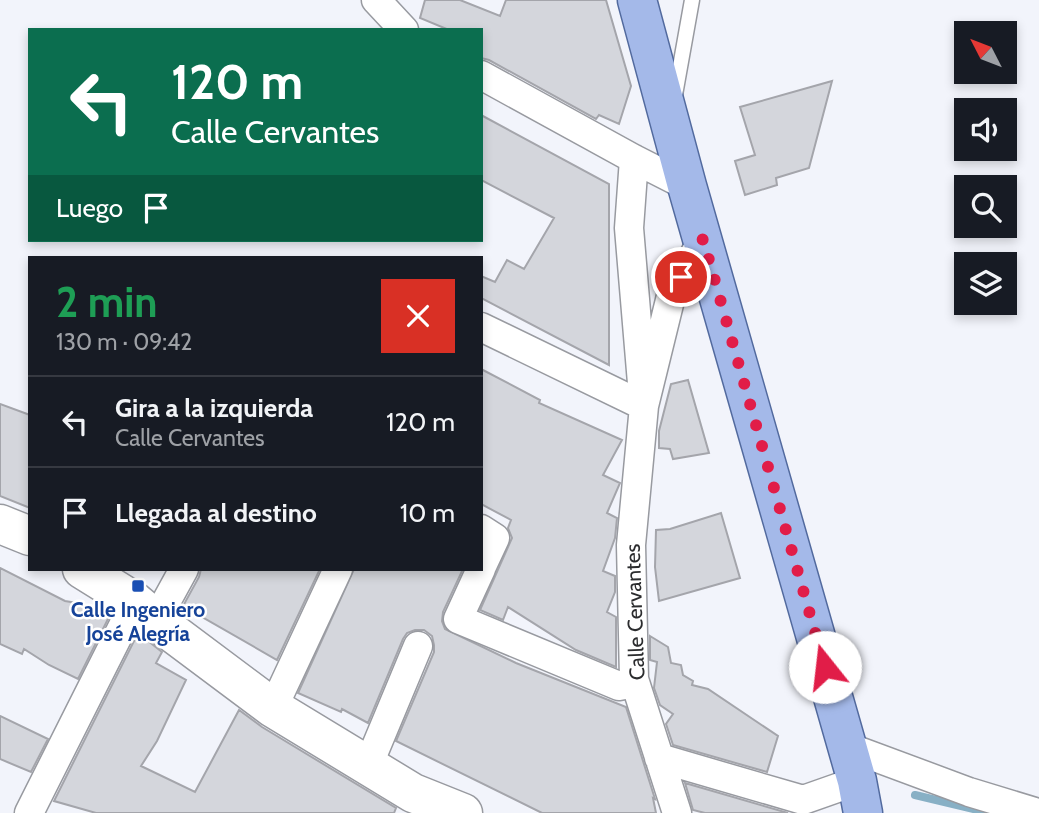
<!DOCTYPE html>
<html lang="es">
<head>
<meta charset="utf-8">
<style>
  body { margin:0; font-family:Cabin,sans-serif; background:#20242c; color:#f1f3f6; height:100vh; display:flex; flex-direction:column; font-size:26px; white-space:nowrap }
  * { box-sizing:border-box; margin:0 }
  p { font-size:23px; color:#9ea1a6 }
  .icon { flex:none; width:38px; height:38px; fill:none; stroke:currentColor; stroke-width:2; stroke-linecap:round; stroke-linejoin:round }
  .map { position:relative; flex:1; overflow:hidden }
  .details { position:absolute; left:28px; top:256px; width:455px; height:315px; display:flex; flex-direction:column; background:#171b24; border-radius:0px; box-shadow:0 4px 10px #0003 }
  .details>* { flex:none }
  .banner { position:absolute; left:28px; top:28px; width:455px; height:214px; border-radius:0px; box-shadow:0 4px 10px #0003; background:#0b6e4f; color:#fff; overflow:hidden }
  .needle { width:46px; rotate:312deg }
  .fabs { position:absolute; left:954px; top:21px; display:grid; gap:14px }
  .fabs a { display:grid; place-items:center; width:63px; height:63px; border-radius:0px; background:#171b24; box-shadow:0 4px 10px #0003; font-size:35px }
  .pin { position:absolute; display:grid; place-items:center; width:60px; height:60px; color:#fff; margin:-30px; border:4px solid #fff; border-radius:50%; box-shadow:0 2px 7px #0007 }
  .me { position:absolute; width:77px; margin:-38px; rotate:344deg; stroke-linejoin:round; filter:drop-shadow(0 0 5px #0008) }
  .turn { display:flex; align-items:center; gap:24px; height:147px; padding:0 28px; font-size:32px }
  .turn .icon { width:91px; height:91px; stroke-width:2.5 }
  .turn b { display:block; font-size:49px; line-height:60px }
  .then { display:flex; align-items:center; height:66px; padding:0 28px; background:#0003; gap:14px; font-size:26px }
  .round { display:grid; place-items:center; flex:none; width:74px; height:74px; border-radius:0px; background:#20242c }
  .headline { display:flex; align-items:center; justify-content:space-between; height:119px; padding:0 28px }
  h1 { font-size:42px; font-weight:700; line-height:52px; color:#1e9e55 }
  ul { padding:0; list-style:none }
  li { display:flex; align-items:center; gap:21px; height:91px; padding:0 28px; border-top:2px solid #363941 }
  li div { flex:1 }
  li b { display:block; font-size:26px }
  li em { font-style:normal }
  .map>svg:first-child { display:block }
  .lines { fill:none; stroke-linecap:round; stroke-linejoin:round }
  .stream { stroke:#88b0c5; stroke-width:8 }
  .building { fill:#d4d6dc; stroke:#a4a5ab; stroke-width:2 }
  .lane-casing { stroke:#989aa0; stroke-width:17 }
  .street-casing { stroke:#989aa0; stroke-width:31 }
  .secondary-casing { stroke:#989aa0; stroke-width:41 }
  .primary-casing { stroke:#526a9e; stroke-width:41 }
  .lane { stroke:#fff; stroke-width:14 }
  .street { stroke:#fff; stroke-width:28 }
  .secondary { stroke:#fff; stroke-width:38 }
  .primary { stroke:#a4b9e9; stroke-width:38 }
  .route { stroke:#e11d48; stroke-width:12; stroke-dasharray:0 21.6 }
  .transit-dot { fill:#1a4fb4; stroke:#fff; stroke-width:2.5 }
  .labels { text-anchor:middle; stroke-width:5; stroke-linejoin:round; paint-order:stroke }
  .transit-label { font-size:21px; font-weight:bold; fill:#164399; stroke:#fff }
  .street-label { font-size:21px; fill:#2b2c2e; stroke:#fff }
</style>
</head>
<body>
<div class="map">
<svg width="1039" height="813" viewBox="0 0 1039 813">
  <rect width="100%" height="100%" fill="#f2f4fb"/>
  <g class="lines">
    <path class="stream" d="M 915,795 L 990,813"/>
  </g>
  <path class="building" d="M 425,0 L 460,0 L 500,16 L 506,0 L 606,0 L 631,86 L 619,124 L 599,115 L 596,119 L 489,60 L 481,58 L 481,30 L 449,30 L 420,18 Z
    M 832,81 L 809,168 L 776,178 L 777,185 L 745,195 L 735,161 L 755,155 L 740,107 Z
    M 481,115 L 609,184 L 609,365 L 481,298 L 481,276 L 495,282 L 507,260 L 524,269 L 554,218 L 481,180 Z
    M 481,369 L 540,400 L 539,403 L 622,440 L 603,475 L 620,483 L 607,513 L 617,518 L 615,538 L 603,571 L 615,576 L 615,592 L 607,612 L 616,617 L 616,667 L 576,650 L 508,607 L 503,620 L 480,610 L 512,538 L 508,528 L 511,520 L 481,504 Z
    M 688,380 L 709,453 L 673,459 L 670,449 L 659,448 L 659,431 L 671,384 Z
    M 0,404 L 30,415 L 30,508 L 0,496 Z
    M 721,513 L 740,578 L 659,601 L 655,567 L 656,530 L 670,529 Z
    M 0,568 L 65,601 L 77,603 L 109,617 L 78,679 L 49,665 L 24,649 L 22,654 L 0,644 Z
    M 201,569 L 320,569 L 277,660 L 183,606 L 199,577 Z
    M 354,569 L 463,569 L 443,612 L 442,621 L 445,629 L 516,663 L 626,707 L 655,799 L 653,798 L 656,813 L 542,813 L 396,741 L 434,652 L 434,645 L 432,636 L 424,630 L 415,630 L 407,633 L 403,639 L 368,723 L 342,709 L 341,712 L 298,693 Z
    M 138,633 L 162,652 L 156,663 L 186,680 L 157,741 L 141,766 L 195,792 L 239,710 L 262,727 L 396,808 L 394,813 L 96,813 L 54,801 Z
    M 650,636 L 668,647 L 671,663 L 681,665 L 683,675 L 693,681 L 692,685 L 708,689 L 778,736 L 767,772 L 673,745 L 666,724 L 673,714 L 660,705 L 654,688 L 657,662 L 650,660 Z
    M 0,716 L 48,739 L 31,772 L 0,759 Z
    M 685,783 L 788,813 L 705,813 L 693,810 Z"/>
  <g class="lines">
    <defs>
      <path id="lane" d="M 675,95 L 692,0"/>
      <path id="street" d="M 376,0 L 404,30
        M 481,75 L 634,159 L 687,186
        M 634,159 L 629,228 L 642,383
        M 481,327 L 644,406
        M 481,529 L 495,538 L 481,568
        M 481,569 L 458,619 L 619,686 L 635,683
        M 156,620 L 184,569
        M 273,708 L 338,569
        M 848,747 L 969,792 L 1038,813
        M 659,758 L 803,800 L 857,781
        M 368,766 L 418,646
        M 29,813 L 135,602
        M 677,813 L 634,679 L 631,545 L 644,406 L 671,296 L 703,239"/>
      <path id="secondary" d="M 0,524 L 30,536
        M 82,569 L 135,602 L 166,628 L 273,708 L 413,793 L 463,813"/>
      <path id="primary" d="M 637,0 L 687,186 L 857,781 L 863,813"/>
    </defs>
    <use href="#lane" class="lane-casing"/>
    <use href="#street" class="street-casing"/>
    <use href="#secondary" class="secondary-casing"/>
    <use href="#primary" class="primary-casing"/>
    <use href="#lane" class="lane"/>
    <use href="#street" class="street"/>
    <use href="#secondary" class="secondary"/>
    <use href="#primary" class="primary"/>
  </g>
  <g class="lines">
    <path class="route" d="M 681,277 L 703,239 L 825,667"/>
  </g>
  <rect class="transit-dot" x="131" y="579" width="14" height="14" rx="3.5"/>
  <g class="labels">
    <g class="transit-label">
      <text x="138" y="617">Calle Ingeniero<tspan x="138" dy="24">José Alegría</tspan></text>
    </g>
    <g class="street-label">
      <text transform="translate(635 612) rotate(-92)" y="7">Calle Cervantes</text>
    </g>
  </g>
</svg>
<div class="fabs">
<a><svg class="needle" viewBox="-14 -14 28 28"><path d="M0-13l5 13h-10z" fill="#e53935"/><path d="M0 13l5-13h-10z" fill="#9ea1a6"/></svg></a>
<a><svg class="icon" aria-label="sound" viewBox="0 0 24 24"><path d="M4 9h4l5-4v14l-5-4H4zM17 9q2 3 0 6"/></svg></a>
<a><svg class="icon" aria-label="search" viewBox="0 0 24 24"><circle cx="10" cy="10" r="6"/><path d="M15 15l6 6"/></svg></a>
<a><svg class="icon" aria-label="layers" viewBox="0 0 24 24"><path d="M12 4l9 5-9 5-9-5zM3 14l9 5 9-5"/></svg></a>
</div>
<div class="pin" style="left:681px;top:277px;background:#d93025"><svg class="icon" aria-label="arrive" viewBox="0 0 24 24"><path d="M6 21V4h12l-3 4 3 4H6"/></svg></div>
<svg class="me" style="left:825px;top:667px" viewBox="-20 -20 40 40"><circle r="19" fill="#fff"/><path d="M0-13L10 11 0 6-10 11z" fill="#e11d48"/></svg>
<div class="banner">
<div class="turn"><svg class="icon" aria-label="left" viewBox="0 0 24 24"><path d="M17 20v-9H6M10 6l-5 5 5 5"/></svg><div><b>120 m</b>Calle Cervantes</div></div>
<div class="then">Luego<svg class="icon" aria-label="arrive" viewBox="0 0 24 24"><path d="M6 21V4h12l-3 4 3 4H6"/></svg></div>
</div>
<section class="details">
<div class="headline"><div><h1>2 min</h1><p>130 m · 09:42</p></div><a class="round" style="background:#d93025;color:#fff"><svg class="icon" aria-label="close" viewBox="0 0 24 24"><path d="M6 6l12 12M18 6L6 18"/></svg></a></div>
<ul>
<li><svg class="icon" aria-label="left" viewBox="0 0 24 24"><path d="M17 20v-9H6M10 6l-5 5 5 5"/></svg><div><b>Gira a la izquierda</b><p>Calle Cervantes</p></div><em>120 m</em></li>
<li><svg class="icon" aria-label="arrive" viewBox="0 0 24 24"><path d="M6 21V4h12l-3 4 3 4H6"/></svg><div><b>Llegada al destino</b></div><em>10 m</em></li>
</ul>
</section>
</div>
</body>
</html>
